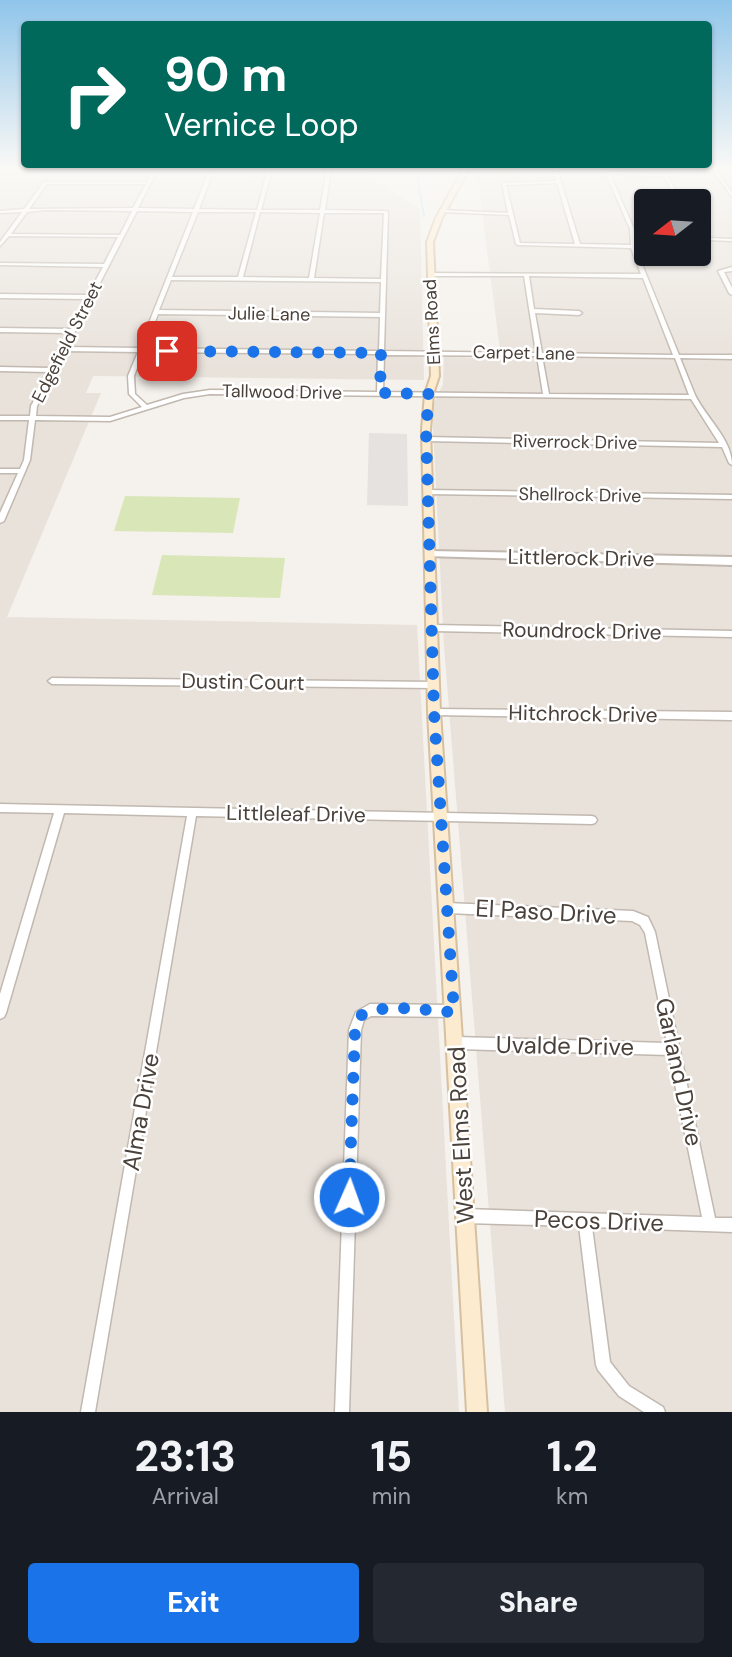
<!DOCTYPE html>
<html lang="en">
<head>
<meta charset="utf-8">
<style>
  body { margin:0; font-family:"DM Sans",sans-serif; background:#242831; color:#f1f3f6; height:100vh; display:flex; flex-direction:column; font-size:26px; white-space:nowrap }
  * { box-sizing:border-box; margin:0 }
  p { font-size:23px; color:#9ea1a6 }
  .icon { flex:none; width:38px; height:38px; fill:none; stroke:currentColor; stroke-width:2; stroke-linecap:round; stroke-linejoin:round }
  .map { position:relative; height:1412px; overflow:hidden }
  .details { display:flex; flex-direction:column; background:#171b24; flex:1 }
  .details>* { flex:none }
  .guide { position:absolute; left:21px; top:21px; width:691px; height:147px; border-radius:7px; box-shadow:0 2px 5px #0004; background:#00695c; color:#fff; overflow:hidden }
  .needle { width:46px; rotate:253deg }
  .fabs { position:absolute; left:634px; top:189px; display:grid; gap:14px }
  .fabs a { display:grid; place-items:center; width:77px; height:77px; border-radius:7px; background:#171b24; box-shadow:0 2px 5px #0004; font-size:35px }
  .pin { position:absolute; display:grid; place-items:center; width:60px; height:60px; color:#fff; margin:-30px; border-radius:14px; box-shadow:0 4px 10px #0006 }
  .me { position:absolute; width:77px; margin:-38px; rotate:2deg; stroke-linejoin:round; filter:drop-shadow(0 0 5px #0008) }
  .turn { display:flex; align-items:center; gap:24px; height:147px; padding:0 28px; font-size:32px }
  .turn .icon { width:91px; height:91px; stroke-width:2.5 }
  .turn b { display:block; font-size:49px; line-height:60px }
  .eta { display:flex; justify-content:space-evenly; align-items:center; height:119px; text-align:center }
  .eta b { font-size:42px; font-weight:800; line-height:49px }
  .button { display:flex; gap:14px; margin-top:auto; padding:14px 28px }
  .button a { flex:1; height:80px; border-radius:7px; background:#1a73e8; color:#fff; font-size:28px; font-weight:800; line-height:80px; text-align:center }
  .button a+a { background:#242831; color:#f1f3f6 }
  .map>svg:first-child { display:block }
  .residential { fill:#e9e2db; fill-rule:evenodd }
  .green { fill:#d9e7b8 }
  .parking { fill:#e5e2e0 }
  .lines { fill:none; stroke-linecap:round; stroke-linejoin:round }
  .stream { stroke:#addeee; stroke-width:2 }
  .minor-casing { stroke:#c1b8af; stroke-width:3 }
  .tertiary-casing { stroke:#c1b8af; stroke-width:4 }
  .secondary-casing { stroke:#d6c0a0; stroke-width:4 }
  .minor { fill:#fff; fill-rule:evenodd }
  .tertiary { fill:#fff; fill-rule:evenodd }
  .secondary { fill:#fcebcf; fill-rule:evenodd }
  .route { stroke:#1a73e8; stroke-width:12; stroke-dasharray:0 21.6 }
  .labels { text-anchor:middle; stroke-width:5; stroke-linejoin:round; paint-order:stroke }
  .far-street-label { font-size:18px; fill:#4a413a; stroke:#fff }
  .street-label { font-size:21px; fill:#4a413a; stroke:#fff }
  .near-street-label { font-size:24px; fill:#4a413a; stroke:#fff }
</style>
</head>
<body>
<div class="map">
<svg width="732" height="1412" viewBox="0 0 732 1412">
  <rect width="100%" height="100%" fill="#f5f1ec"/>
  <path class="residential" d="M 0,169 L 355,169 L 420,209 L 424,380 L 93,376 L 86,393 L 101,393 L 7,617 L 417,625 L 459,1412 L 0,1412 Z
    M 531,169 L 732,169 L 732,1412 L 505,1412 L 444,646 L 432,408 L 443,384 L 444,357 L 501,358 L 477,172 L 531,172 ZM 646,201 L 698,201 L 698,254 L 646,254 Z"/>
  <path class="green" d="M 125,496 L 240,498 L 233,533 L 114,531 Z
    M 162,555 L 285,558 L 280,598 L 152,595 Z"/>
  <path class="parking" d="M 369,433 L 407,434 L 408,506 L 367,505 Z"/>
  <g class="lines">
    <path class="stream" d="M 416,169 L 424,216"/>
    <defs>
      <path id="minor" d="M 154,169 L 158,169 L 138,208 L 194,209 L 210,169 L 214,169 L 199,209 L 257,210 L 268,169 L 272,169 L 261,210 L 320,210 L 327,169 L 331,169 L 325,210 L 386,211 L 388,212 L 384,351 L 536,353 L 524,276 L 430,276 L 428,275 L 428,273 L 641,274 L 631,248 L 518,245 L 516,244 L 509,215 L 443,212 L 441,210 L 508,213 L 502,183 L 556,181 L 553,169 L 557,169 L 580,244 L 631,245 L 630,229 L 604,169 L 608,169 L 609,172 L 666,174 L 682,201 L 678,201 L 664,176 L 610,174 L 634,229 L 635,247 L 679,355 L 732,355 L 732,359 L 680,358 C 685,370 690,383 695,395 C 706,418 732,439 732,465 L 729,463 L 722,447 L 426,441 L 423,439 L 426,437 L 719,443 L 691,399 L 210,394 L 184,398 L 110,421 L 35,420 L 30,460 L 4,521 L 0,523 L 0,513 L 18,473 L 0,473 L 0,469 L 20,469 L 24,460 L 29,420 L 0,420 L 0,416 L 30,416 L 31,406 L 49,372 L 0,371 L 0,367 L 51,368 L 69,333 L 0,332 L 0,328 L 71,329 L 87,299 L 0,298 L 0,294 L 88,295 L 103,267 L 0,265 L 0,263 L 104,264 L 118,237 L 9,236 L 0,246 L 0,242 L 22,212 L 0,213 L 0,211 L 24,209 L 44,182 L 147,182 ZM 557,183 L 575,244 L 520,243 L 506,185 ZM 47,184 L 146,184 L 133,208 L 29,209 ZM 45,210 L 132,211 L 120,235 L 11,234 L 27,212 ZM 137,211 L 193,212 L 139,348 L 67,347 ZM 198,212 L 256,212 L 238,277 L 172,277 ZM 260,212 L 320,213 L 309,278 L 243,277 ZM 324,213 L 384,213 L 381,279 L 314,278 ZM 529,276 L 643,278 L 673,355 L 542,353 L 535,313 L 579,315 L 582,313 L 579,311 L 534,309 ZM 171,280 L 381,282 L 380,313 L 159,310 ZM 158,314 L 380,317 L 379,351 L 145,348 ZM 65,351 L 138,352 L 128,376 L 129,394 L 142,407 L 110,417 L 36,416 L 37,406 ZM 143,352 L 378,354 L 377,392 L 210,390 L 183,394 L 147,405 L 135,394 L 134,376 ZM 384,355 L 537,356 L 543,394 L 383,392 ZM 542,356 L 675,358 L 689,395 L 549,394 Z
        M 712,169 L 716,169 L 732,193 L 732,197 Z
        M 698,232 L 709,238 L 732,239 L 732,241 L 708,240 L 698,235 Z
        M 732,267 L 732,271 L 724,272 L 732,288 L 732,295 L 729,293 L 718,271 Z
        M 426,490 L 732,495 L 732,499 L 428,494 L 426,494 Z
        M 433,625 L 732,631 L 732,637 L 433,631 L 429,628 Z
        M 52,678 L 435,682 L 439,685 L 435,688 L 52,684 L 48,681 Z
        M 434,709 L 732,712 L 732,720 L 434,715 L 431,714 L 430,712 L 431,710 Z
        M 0,804 L 592,816 L 595,817 L 597,820 L 595,823 L 592,824 L 196,816 L 95,1412 L 81,1412 L 187,816 L 64,813 L 6,1013 L 4,1017 L 0,1019 L 0,994 L 54,813 L 0,812 Z
        M 447,903 L 633,911 L 648,917 L 655,932 L 715,1218 L 732,1218 L 732,1232 L 592,1227 L 610,1362 L 629,1386 L 663,1407 L 665,1412 L 644,1412 L 619,1396 L 598,1370 L 596,1365 L 579,1226 L 465,1223 L 460,1221 L 458,1216 L 460,1211 L 465,1209 L 702,1217 L 669,1055 L 456,1049 L 452,1047 L 450,1043 L 452,1039 L 456,1037 L 667,1043 L 645,933 L 640,925 L 632,921 L 447,913 L 443,911 L 442,908 L 443,905 Z
        M 370,1004 L 454,1005 L 458,1007 L 460,1011 L 458,1015 L 454,1017 L 371,1016 L 364,1020 L 361,1030 L 349,1412 L 335,1412 L 349,1030 L 356,1012 Z"/>
      <path id="tertiary" d="M 430,551 L 732,557 L 732,565 L 426,556 L 426,552 Z"/>
      <path id="secondary" d="M 463,169 L 469,169 L 442,218 L 433,242 L 439,376 L 433,394 L 430,430 L 440,712 L 487,1412 L 467,1412 L 428,712 L 422,430 L 425,394 L 431,376 L 427,242 L 436,218 Z"/>
    </defs>
    <use href="#minor" class="minor-casing"/>
    <use href="#tertiary" class="tertiary-casing"/>
    <use href="#secondary" class="secondary-casing"/>
    <use href="#minor" class="minor"/>
    <use href="#tertiary" class="tertiary"/>
    <use href="#secondary" class="secondary"/>
  </g>
  <linearGradient id="sky" x2="0" y2="1"><stop stop-color="#90c5ea"/><stop offset="0.46" stop-color="#faf9f6"/><stop offset="1" stop-color="#faf9f6" stop-opacity="0"/></linearGradient>
  <rect width="732" height="367" fill="url(#sky)"/>
  <g class="lines">
    <path class="route" d="M 167,351 L 381,353 L 380,393 L 429,394 L 426,430 L 434,712 L 454,1012 C 425,1011 384,1002 360,1016 L 355,1030 L 349,1197"/>
  </g>
  <g class="labels">
    <g class="far-street-label">
      <text transform="translate(269 314) rotate(1)" y="6">Julie Lane</text>
      <text transform="translate(432 322) rotate(-93)" y="6">Elms Road</text>
      <text transform="translate(67 342) rotate(-63)" y="6">Edgefield Street</text>
      <text transform="translate(524 353) rotate(1)" y="6">Carpet Lane</text>
      <text transform="translate(282 392) rotate(1)" y="6">Tallwood Drive</text>
      <text transform="translate(575 442) rotate(1)" y="6">Riverrock Drive</text>
      <text transform="translate(580 495) rotate(1)" y="6">Shellrock Drive</text>
    </g>
    <g class="street-label">
      <text transform="translate(581 558) rotate(1)" y="7">Littlerock Drive</text>
      <text transform="translate(582 631) rotate(1)" y="7">Roundrock Drive</text>
      <text transform="translate(243 682) rotate(1)" y="7">Dustin Court</text>
      <text transform="translate(583 714) rotate(1)" y="7">Hitchrock Drive</text>
      <text transform="translate(296 814) rotate(1)" y="7">Littleleaf Drive</text>
    </g>
    <g class="near-street-label">
      <text transform="translate(546 912) rotate(3)" y="8">El Paso Drive</text>
      <text transform="translate(565 1046) rotate(1)" y="8">Uvalde Drive</text>
      <text transform="translate(679 1072) rotate(78)" y="8">Garland Drive</text>
      <text transform="translate(141 1112) rotate(-80)" y="8">Alma Drive</text>
      <text transform="translate(461 1135) rotate(-93)" y="8">West Elms Road</text>
      <text transform="translate(599 1221) rotate(2)" y="8">Pecos Drive</text>
    </g>
  </g>
</svg>
<div class="fabs">
<a><svg class="needle" viewBox="-14 -14 28 28"><path d="M0-13l5 13h-10z" fill="#e53935"/><path d="M0 13l5-13h-10z" fill="#9ea1a6"/></svg></a>
</div>
<div class="pin" style="left:167px;top:351px;background:#d93025"><svg class="icon" aria-label="arrive" viewBox="0 0 24 24"><path d="M6 21V4h12l-3 4 3 4H6"/></svg></div>
<svg class="me" style="left:349px;top:1197px" viewBox="-20 -20 40 40"><circle r="17" fill="#1a73e8" stroke="#fff" stroke-width="3"/><path d="M0-11L8 9 0 5-8 9z" fill="#fff"/></svg>
<div class="guide">
<div class="turn"><svg class="icon" aria-label="right" viewBox="0 0 24 24"><path d="M7 20v-9h11M14 6l5 5-5 5"/></svg><div><b>90 m</b>Vernice Loop</div></div>
</div>
</div>
<section class="details">
<div class="eta">
<div><b>23:13</b><p>Arrival</p></div>
<div><b>15</b><p>min</p></div>
<div><b>1.2</b><p>km</p></div>
</div>
<div class="button"><a>Exit</a><a>Share</a></div>
</section>
</body>
</html>
